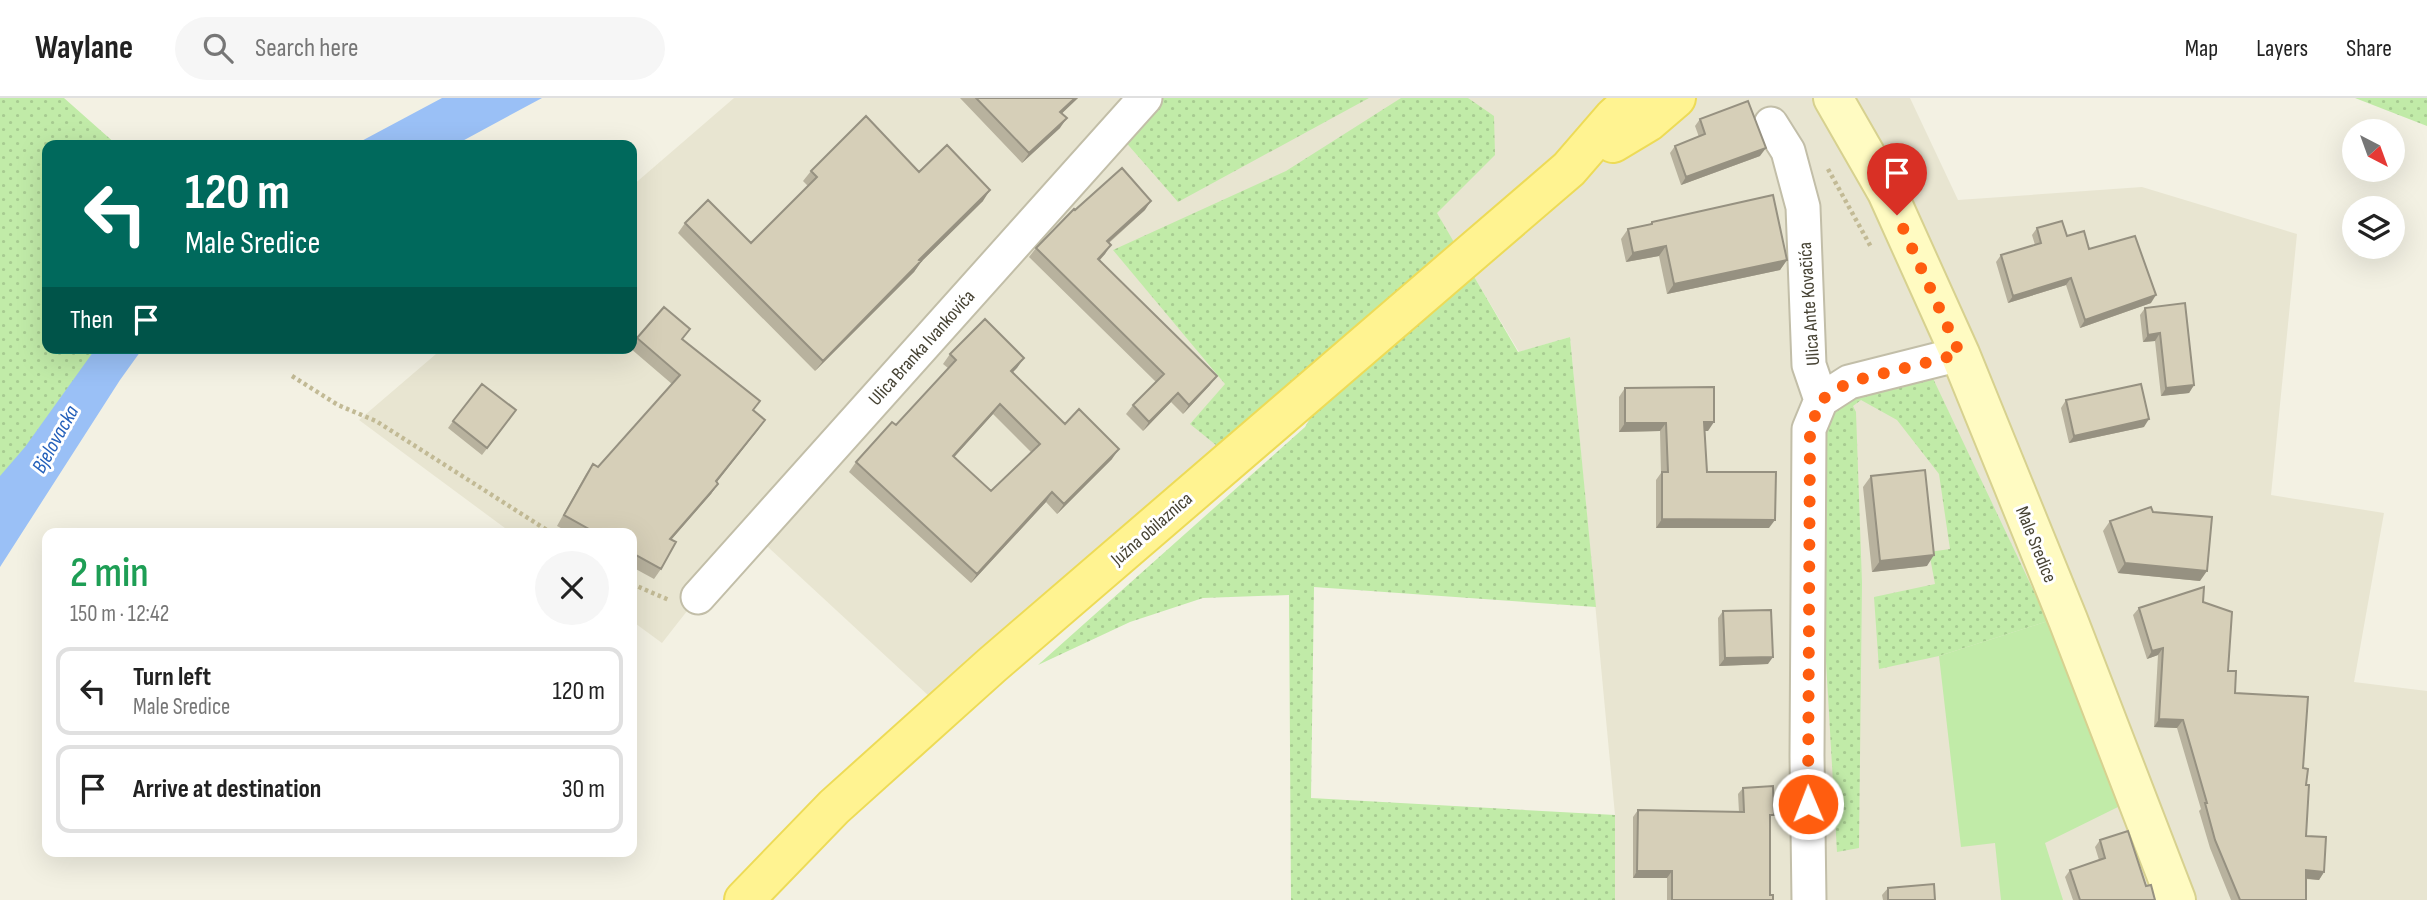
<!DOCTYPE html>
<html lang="en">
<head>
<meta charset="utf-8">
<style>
  body { margin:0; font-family:"Sofia Sans Condensed",sans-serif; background:#f6f6f6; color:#222; height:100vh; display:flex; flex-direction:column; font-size:26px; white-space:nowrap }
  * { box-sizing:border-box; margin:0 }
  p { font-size:23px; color:#767676 }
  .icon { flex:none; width:38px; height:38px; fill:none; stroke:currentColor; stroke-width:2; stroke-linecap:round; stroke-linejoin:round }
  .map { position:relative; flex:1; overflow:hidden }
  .panel { position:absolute; left:42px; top:430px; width:595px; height:329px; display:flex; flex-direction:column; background:#fff; border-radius:14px; box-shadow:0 7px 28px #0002 }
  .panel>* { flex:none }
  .banner { position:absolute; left:42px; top:42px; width:595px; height:214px; border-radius:14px; box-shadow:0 7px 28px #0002; background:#00695c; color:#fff; overflow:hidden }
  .needle { width:46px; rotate:139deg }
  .controls { position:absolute; left:2342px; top:21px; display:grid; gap:14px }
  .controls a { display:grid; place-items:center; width:63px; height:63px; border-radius:50%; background:#fff; box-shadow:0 7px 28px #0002; font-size:35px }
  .pin { position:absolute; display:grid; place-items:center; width:60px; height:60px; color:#fff; margin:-72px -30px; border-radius:50% 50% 50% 0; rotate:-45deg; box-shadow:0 0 7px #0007 }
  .pin .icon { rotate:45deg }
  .me { position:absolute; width:77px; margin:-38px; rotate:359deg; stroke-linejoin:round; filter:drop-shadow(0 0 5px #0008) }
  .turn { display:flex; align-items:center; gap:24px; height:147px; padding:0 28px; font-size:32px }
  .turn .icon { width:91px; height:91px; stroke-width:2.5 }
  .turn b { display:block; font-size:49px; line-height:60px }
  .then { display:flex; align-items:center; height:66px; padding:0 28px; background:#0003; gap:14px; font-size:26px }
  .round { display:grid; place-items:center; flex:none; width:74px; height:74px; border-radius:37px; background:#f6f6f6 }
  .summary { display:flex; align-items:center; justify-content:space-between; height:119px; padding:0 28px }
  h1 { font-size:42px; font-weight:600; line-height:52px; color:#1e9e55 }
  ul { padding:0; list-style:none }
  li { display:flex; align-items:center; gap:21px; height:88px; margin:0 14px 10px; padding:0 14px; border:4px solid #e0e0e0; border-radius:14px }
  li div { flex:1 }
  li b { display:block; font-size:26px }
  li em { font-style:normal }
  header { display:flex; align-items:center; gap:42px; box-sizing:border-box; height:98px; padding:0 35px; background:#fff; border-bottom:2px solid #e0e0e0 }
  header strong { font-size:33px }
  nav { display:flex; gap:38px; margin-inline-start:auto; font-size:24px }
  .search { width:490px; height:63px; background:#f6f6f6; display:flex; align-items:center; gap:18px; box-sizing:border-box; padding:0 24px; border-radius:38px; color:#767676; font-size:26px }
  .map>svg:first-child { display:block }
  .residential { fill:#e8e5d1 }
  .grass { fill:url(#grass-dots) }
  .green { fill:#c1eba8 }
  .water { fill:#9ac0f6 }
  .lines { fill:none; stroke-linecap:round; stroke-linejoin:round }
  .street-casing { stroke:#c2bea8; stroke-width:37 }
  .secondary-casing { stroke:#d7d18f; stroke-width:42 }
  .primary-casing { stroke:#eddb57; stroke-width:42 }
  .path { stroke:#c2ba95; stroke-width:4.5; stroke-dasharray:3.5 3.5; stroke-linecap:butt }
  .street { stroke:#fff; stroke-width:33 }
  .secondary { stroke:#fffbc2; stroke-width:38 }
  .primary { stroke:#fff391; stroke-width:38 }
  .wall { fill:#b8b29e; fill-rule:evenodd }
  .shaded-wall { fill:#969181 }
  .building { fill:#d6cfb8; stroke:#969181; stroke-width:2; fill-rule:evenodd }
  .route { stroke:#ff5d0f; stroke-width:12; stroke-dasharray:0 21.6 }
  .labels { text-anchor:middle; stroke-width:6; stroke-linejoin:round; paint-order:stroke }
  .street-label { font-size:19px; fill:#464233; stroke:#fff }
  .water-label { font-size:21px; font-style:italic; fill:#2460ba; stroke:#fff }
</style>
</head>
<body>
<header>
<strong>Waylane</strong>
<div class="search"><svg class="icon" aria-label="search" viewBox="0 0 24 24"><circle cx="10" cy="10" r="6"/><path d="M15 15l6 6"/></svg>Search here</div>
<nav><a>Map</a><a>Layers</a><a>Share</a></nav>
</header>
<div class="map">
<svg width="2427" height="802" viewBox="0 0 2427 802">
  <defs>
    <pattern id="grass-dots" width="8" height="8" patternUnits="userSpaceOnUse" patternTransform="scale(1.75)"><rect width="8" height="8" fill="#c1eba8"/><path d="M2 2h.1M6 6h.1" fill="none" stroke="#a7cb91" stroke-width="1.8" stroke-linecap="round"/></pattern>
  </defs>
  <rect width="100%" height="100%" fill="#f3f1e3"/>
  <path class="residential" d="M 734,0 L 1910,0 L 1958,102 L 2142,89 L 2297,136 L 2271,397 L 2384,415 L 2354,584 L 2427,593 L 2427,802 L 1615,802 L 1615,717 L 1570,239 L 1519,254 L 1464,162 L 943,611 L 754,436 L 698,499 L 662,545 L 632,523 L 632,436 L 513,436 L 359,322 L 443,250 L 632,250 L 632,88 Z"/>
  <path class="grass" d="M 0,0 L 64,0 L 117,47 L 47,47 L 47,250 L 123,250 L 0,441 Z
    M 1145,0 L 1369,0 L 1178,104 L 1116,33 Z
    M 1401,0 L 1468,0 L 1494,18 L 1495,57 L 1437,115 L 1518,254 L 1570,239 L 1596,509 L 1314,489 L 1311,700 L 1615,717 L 1615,802 L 1291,802 L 1289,497 L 1203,500 L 1130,524 L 1038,567 L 1305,329 L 1315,312 L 1232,360 L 1190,326 L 1225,286 L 1113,152 L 1286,73 Z
    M 2355,0 L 2427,0 L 2427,28 Z
    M 1929,272 L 2048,523 L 1939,558 L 1879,571 L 1874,499 L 1935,486 L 1929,454 L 1950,451 L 1939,376 L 1897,322 L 1861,302 L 1853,308 L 1856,314 L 1862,485 L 1859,750 L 1837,754 L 1815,373 L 1830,303 Z"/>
  <path class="green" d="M 2048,523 L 2120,708 L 2045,745 L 2063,802 L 2001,802 L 1995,745 L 1961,749 L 1939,558 Z"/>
  <path class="water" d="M 442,0 L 542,0 L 455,47 L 354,47 Z
    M 96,250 L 143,250 L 120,282 L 0,469 L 0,378 L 25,349 Z"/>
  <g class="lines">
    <defs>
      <path id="street" d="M 1771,26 L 1788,53 L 1803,109 L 1809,267 L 1821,302
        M 698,499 L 1145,0
        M 1809,802 L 1807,658 L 1809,331 L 1821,302 L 1849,284 L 1960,256"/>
      <path id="secondary" d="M 1833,0 L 1887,94 L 1960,256 L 2068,522 L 2176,802"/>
      <path id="primary" d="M 1613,45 L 1648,24 L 1676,0
        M 744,802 L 834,709 L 992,567 L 1569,71 L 1614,19 L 1635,0"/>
    </defs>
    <use href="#street" class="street-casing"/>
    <use href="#secondary" class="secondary-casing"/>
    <use href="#primary" class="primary-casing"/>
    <path class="path" d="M 1828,71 L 1871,149
      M 292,278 L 338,307 L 376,323 L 553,436
      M 632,486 L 669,502"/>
    <use href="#street" class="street"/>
    <use href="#secondary" class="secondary"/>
    <use href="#primary" class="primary"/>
  </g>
  <path class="wall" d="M 960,0 L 1078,0 L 1062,15 L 1060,30 L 1022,65 Z
    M 1700,21 L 1760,58 L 1681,87 L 1670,55 L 1675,48 L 1699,39 L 1695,28 Z
    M 811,73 L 919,74 L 983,103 L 921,164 L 914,174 L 815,273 L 678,135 L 685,125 L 751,145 L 808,88 L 803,83 Z
    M 1145,112 L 1109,145 L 1105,156 L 1100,162 L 1210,287 L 1183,316 L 1171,304 L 1143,333 L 1126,316 L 1133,307 L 1156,284 L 1029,159 L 1036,150 Z
    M 1652,124 L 1787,162 L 1780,172 L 1667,196 L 1659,158 L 1626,164 L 1621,141 L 1628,131 L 1650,126 Z
    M 2037,130 L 2067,138 L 2089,151 L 2151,205 L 2080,230 L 2066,187 L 2008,205 L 1996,164 L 2001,157 L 2035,147 L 2032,137 Z
    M 2145,210 L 2194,287 L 2189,295 L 2161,298 L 2155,243 L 2143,244 L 2140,217 Z
    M 637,240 L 683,241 L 753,312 L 758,332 L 716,384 L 718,386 L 711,396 L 671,442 L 661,471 L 654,481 L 632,469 L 632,436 L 572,436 L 557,428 L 586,376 L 593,366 L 598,369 L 672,286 L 630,250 L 632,250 L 632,247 Z
    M 950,256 L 1024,260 L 1013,274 L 1065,326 L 1112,361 L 1057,416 L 1046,404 L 971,485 L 849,374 L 856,364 L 896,327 L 948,270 L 943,266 ZM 993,316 L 1031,354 L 991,393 L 954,359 Z
    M 1625,290 L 1708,333 L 1705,333 L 1707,374 L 1769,430 L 1656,430 L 1656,382 L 1661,375 L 1660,333 L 1619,334 L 1619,299 Z
    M 2066,302 L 2144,329 L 2069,345 L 2061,310 Z
    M 511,319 L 482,357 L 448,330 L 453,323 Z
    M 1871,378 L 1927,468 L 1872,474 L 1863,389 Z
    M 2153,414 L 2200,483 L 2118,475 L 2103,433 L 2110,423 Z
    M 2203,504 L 2235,595 L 2303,670 L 2306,687 L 2306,738 L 2324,774 L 2319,782 L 2306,781 L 2306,802 L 2231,802 L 2210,750 L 2199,713 L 2201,711 L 2177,630 L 2154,629 L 2158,557 L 2147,561 L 2133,517 L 2139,510 Z
    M 1723,513 L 1768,566 L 1719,568 L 1718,520 Z
    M 1743,690 L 1770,722 L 1770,797 L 1773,802 L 1667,802 L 1667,780 L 1633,780 L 1633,719 L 1638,712 L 1739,714 L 1738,696 Z
    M 2100,742 L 2146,788 L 2155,802 L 2073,802 L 2065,779 L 2070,772 L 2099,762 L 2095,749 Z
    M 1888,790 L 1935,802 L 1883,802 L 1882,797 Z"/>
  <path class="shaded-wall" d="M 1075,0 L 1078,0 L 1054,23 L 1060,14 Z
    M 1067,20 L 1060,30 L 1022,65 L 1029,55 Z
    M 1766,50 L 1760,58 L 1681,87 L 1686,79 Z
    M 990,92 L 983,103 L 921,164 L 914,174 L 815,273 L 823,263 L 919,162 Z
    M 1151,103 L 1145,112 L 1100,152 L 1107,143 Z
    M 1111,147 L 1105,156 L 1092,170 L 1098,161 Z
    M 1666,148 L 1659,158 L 1626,164 L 1633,155 Z
    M 1787,162 L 1780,172 L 1667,196 L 1674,186 Z
    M 2071,180 L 2066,187 L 2008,205 L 2013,198 Z
    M 2156,197 L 2151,205 L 2080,230 L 2085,222 Z
    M 2160,235 L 2155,243 L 2143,244 L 2148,237 Z
    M 1024,260 L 1017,270 L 1005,282 L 1011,273 Z
    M 1217,278 L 1210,287 L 1183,316 L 1189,307 Z
    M 2194,287 L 2189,295 L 2161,298 L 2166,290 Z
    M 1178,295 L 1171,304 L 1143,333 L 1149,324 Z
    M 1000,306 L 993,316 L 947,367 L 953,358 Z
    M 2149,321 L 2144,329 L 2069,345 L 2074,338 Z
    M 765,322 L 758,332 L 709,394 L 716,383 Z
    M 1704,324 L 1714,324 L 1708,333 L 1698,333 Z
    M 1625,325 L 1666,325 L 1660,333 L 1619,334 Z
    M 1119,351 L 1112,361 L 1057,416 L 1064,406 Z
    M 718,386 L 711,396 L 663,451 L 670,441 Z
    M 1052,394 L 1046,404 L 971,485 L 977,476 Z
    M 1662,421 L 1775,422 L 1769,430 L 1656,430 Z
    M 1934,457 L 1927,468 L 1872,474 L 1880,463 Z
    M 2125,465 L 2207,473 L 2200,483 L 2118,475 Z
    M 2163,550 L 2158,557 L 2147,561 L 2152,553 Z
    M 1773,559 L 1768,566 L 1719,568 L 1725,560 Z
    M 2159,621 L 2183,622 L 2177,630 L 2154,629 Z
    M 2306,772 L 2324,774 L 2319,782 L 2301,780 Z
    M 1637,773 L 1672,773 L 1667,780 L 1633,780 Z"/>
  <path class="building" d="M 976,0 L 1075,0 L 1060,14 L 1067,20 L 1029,55 Z
    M 1748,3 L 1766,50 L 1686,79 L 1675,48 L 1705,36 L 1700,21 Z
    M 866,18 L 919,74 L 947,47 L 990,92 L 919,162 L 921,163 L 823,263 L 685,125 L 708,102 L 751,145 L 817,79 L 811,73 Z
    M 1122,70 L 1151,103 L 1107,143 L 1111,147 L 1098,161 L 1217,278 L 1189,307 L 1178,295 L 1149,324 L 1133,307 L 1164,276 L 1036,150 L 1074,111 L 1075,112 Z
    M 1773,97 L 1787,162 L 1674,186 L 1666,148 L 1633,155 L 1628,131 L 1652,126 L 1652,124 Z
    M 2062,123 L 2067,138 L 2084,133 L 2089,151 L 2135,138 L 2156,197 L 2085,222 L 2071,180 L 2013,198 L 2001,157 L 2041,145 L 2037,130 Z
    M 2185,205 L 2194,287 L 2166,290 L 2160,235 L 2148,237 L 2145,210 Z
    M 664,209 L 690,231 L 682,241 L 760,303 L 753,312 L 765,322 L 716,383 L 718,386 L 670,441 L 676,444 L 661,471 L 632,455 L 632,436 L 598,436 L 564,417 L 593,366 L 598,369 L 680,277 L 637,240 Z
    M 985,221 L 1024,260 L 1011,273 L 1065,326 L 1079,311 L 1119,351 L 1064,406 L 1052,394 L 977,476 L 856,364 L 892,324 L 896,327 L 956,262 L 950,256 ZM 1000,306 L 1040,346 L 991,393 L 953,358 Z
    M 482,286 L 516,312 L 487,350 L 453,323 Z
    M 2141,286 L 2149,321 L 2074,338 L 2066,302 Z
    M 1714,289 L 1714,324 L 1704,324 L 1707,374 L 1776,374 L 1775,422 L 1662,421 L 1662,374 L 1668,374 L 1666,325 L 1625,325 L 1625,290 Z
    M 1925,372 L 1934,457 L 1880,463 L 1871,378 Z
    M 2151,409 L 2153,414 L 2212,419 L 2207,473 L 2125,465 L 2110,423 Z
    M 2204,489 L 2203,504 L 2232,514 L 2228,573 L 2236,573 L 2235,595 L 2308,599 L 2303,670 L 2308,671 L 2306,687 L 2309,687 L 2306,738 L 2326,739 L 2324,774 L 2306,772 L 2306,802 L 2240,802 L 2215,742 L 2205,705 L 2207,705 L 2183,622 L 2159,621 L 2163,550 L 2152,553 L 2139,510 Z
    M 1771,512 L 1773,559 L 1725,560 L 1723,513 Z
    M 1773,688 L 1774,717 L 1770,717 L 1770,797 L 1773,797 L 1773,802 L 1672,802 L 1672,773 L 1637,773 L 1638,712 L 1744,714 L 1743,690 Z
    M 2128,733 L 2146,788 L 2151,787 L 2155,802 L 2080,802 L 2070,772 L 2105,760 L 2100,742 Z
    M 1934,786 L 1935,802 L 1888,802 L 1888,790 Z"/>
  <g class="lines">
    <path class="route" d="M 1808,706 L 1810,331 L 1821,302 L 1849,284 L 1960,256 L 1897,117"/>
  </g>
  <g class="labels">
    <g class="street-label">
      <text transform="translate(1808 206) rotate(-94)" y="7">Ulica Ante Kovačića</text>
      <text transform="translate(921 249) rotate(-48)" y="7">Ulica Branka Ivankovića</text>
      <text transform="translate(1151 430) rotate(-41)" y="7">Južna obilaznica</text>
      <text transform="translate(2037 446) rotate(68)" y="7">Male Sredice</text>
    </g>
    <g class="water-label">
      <text transform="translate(55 341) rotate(-61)" y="7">Bjelovacka</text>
    </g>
  </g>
</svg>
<div class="controls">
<a><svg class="needle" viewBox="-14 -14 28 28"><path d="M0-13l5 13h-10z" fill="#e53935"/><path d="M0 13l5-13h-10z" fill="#767676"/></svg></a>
<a><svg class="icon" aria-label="layers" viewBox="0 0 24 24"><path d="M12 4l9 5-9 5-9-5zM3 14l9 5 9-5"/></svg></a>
</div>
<div class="pin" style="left:1897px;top:117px;background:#d93025"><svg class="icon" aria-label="arrive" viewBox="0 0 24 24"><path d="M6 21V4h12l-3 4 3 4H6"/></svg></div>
<svg class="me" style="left:1808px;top:706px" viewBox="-20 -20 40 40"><circle r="17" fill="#ff5d0f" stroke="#fff" stroke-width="3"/><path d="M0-11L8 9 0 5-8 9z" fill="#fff"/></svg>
<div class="banner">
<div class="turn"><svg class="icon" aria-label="left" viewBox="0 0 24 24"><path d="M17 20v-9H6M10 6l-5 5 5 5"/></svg><div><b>120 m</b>Male Sredice</div></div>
<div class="then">Then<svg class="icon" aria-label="arrive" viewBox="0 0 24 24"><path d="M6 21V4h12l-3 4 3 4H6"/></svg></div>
</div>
<section class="panel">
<div class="summary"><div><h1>2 min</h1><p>150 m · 12:42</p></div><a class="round"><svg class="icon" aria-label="close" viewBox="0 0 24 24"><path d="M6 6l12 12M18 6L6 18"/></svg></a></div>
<ul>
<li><svg class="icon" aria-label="left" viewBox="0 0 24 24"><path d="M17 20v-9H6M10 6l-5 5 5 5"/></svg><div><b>Turn left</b><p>Male Sredice</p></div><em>120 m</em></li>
<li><svg class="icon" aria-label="arrive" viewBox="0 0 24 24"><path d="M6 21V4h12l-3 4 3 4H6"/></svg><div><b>Arrive at destination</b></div><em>30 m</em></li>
</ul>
</section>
</div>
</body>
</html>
